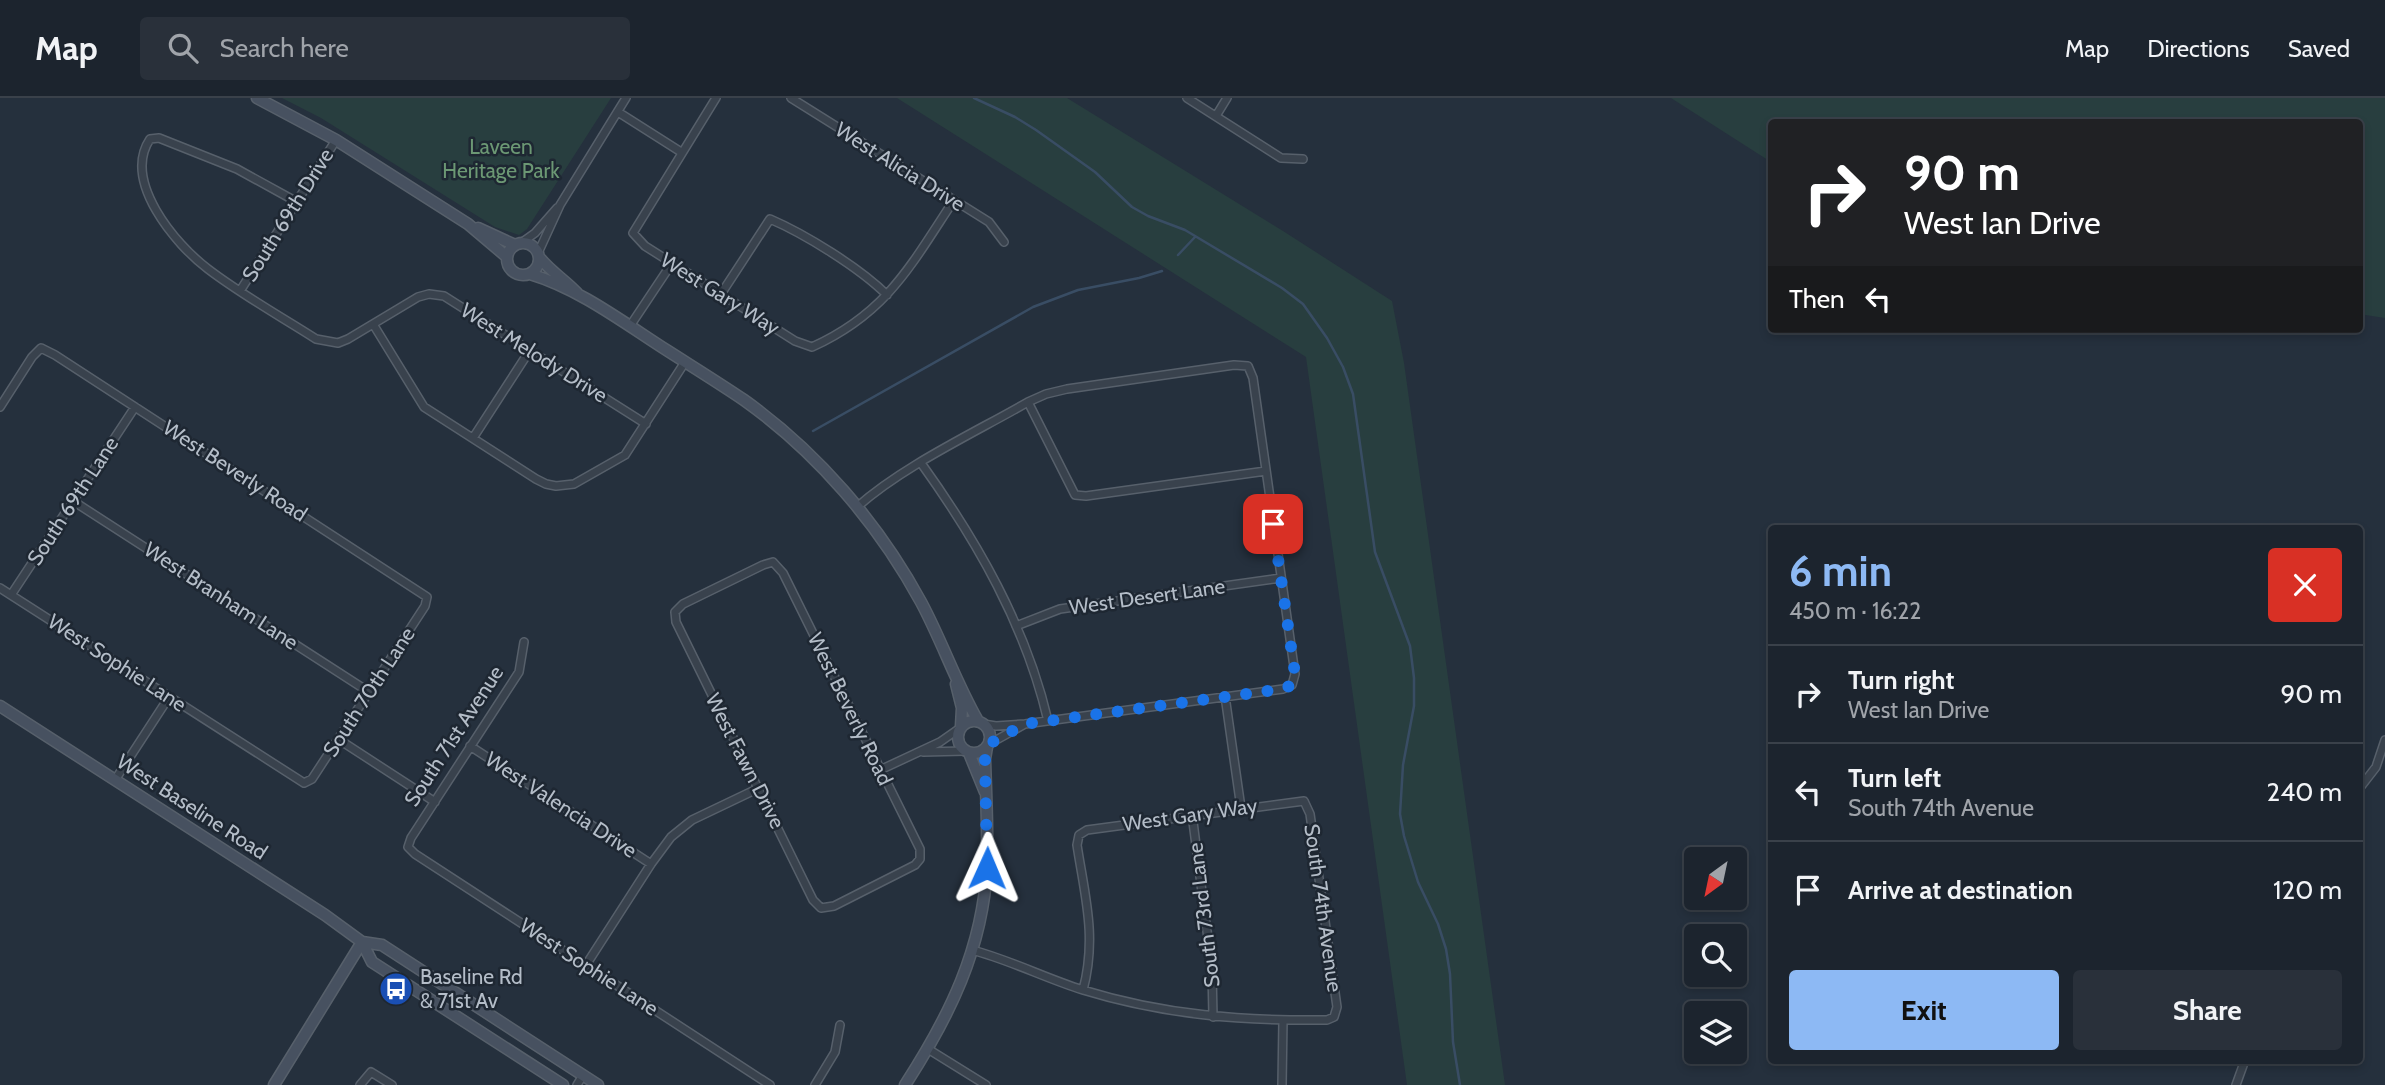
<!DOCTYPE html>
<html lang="en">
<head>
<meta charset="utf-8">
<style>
  body { margin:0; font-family:Cabin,sans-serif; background:#29303a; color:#f1f3f6; height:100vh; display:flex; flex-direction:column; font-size:26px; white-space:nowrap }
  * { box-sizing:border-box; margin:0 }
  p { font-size:23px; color:#a0a4aa }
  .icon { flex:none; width:38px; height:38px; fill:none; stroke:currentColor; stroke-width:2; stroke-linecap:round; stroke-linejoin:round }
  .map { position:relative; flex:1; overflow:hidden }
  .sheet { position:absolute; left:1768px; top:427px; width:595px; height:539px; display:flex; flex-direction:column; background:#1c242e; border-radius:7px; box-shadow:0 4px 10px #0003,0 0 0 2px #3a414a }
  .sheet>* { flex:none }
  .top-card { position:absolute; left:1768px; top:21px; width:595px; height:214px; border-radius:7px; box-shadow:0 4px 10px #0003,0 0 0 2px #3a414a; background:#202124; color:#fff; overflow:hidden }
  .needle { width:46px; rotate:213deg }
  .fabs { position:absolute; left:1684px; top:749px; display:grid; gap:14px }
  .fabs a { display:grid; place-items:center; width:63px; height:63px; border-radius:7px; background:#1c242e; box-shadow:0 4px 10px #0003,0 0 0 2px #3a414a; font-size:35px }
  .pin { position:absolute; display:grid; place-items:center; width:60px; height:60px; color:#fff; margin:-30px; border-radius:14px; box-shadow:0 4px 10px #0006 }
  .me { position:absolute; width:77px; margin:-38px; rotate:1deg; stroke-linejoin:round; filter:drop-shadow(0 0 5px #0008) }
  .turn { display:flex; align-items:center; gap:24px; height:147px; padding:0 21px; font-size:32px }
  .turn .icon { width:91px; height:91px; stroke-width:2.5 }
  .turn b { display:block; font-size:49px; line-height:60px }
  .then { display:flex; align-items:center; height:66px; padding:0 21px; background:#0003; gap:14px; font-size:26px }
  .round { display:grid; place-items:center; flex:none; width:74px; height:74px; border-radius:7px; background:#29303a }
  .overview { display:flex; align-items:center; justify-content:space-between; height:119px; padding:0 21px }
  h1 { font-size:42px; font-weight:800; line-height:52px; color:#8db9f4 }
  .primary-button { display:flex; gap:14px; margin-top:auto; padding:14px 21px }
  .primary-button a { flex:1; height:80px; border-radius:7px; background:#8db9f4; color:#111; font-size:28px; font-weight:800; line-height:80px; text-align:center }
  .primary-button a+a { background:#29303a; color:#f1f3f6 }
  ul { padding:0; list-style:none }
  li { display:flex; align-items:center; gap:21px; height:98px; padding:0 21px; border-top:2px solid #3a414a }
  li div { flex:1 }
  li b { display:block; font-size:26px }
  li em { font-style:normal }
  header { display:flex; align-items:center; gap:42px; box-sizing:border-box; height:98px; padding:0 35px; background:#1c242e; border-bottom:2px solid #3a414a }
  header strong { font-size:33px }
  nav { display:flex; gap:38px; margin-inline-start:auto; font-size:24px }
  .search { width:490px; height:63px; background:#29303a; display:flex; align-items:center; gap:18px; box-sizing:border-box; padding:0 24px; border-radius:7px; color:#a0a4aa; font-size:26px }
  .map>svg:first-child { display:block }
  .green { fill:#283e3f }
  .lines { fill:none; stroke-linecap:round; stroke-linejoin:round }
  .stream { stroke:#394d64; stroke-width:2.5 }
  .street-casing { stroke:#57606b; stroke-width:10 }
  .secondary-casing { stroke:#57606b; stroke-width:13 }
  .street { stroke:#39424d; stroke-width:7 }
  .secondary { stroke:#475160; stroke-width:10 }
  .route { stroke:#1a73e8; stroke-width:12; stroke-dasharray:0 21.6 }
  .labels { text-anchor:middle; stroke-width:5; stroke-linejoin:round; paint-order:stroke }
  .park-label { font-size:21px; fill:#6c9874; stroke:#1e2732 }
  .street-label { font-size:21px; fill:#b4bdc8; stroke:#1e2732 }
  .poi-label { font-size:21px; fill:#b4bdc8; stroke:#1e2732; text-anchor:start }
</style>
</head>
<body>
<header>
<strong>Map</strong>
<div class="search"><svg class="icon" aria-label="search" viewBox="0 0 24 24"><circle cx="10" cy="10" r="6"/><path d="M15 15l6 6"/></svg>Search here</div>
<nav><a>Map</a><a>Directions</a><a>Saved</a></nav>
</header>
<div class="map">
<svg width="2385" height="987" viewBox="0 0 2385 987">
  <rect width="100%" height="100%" fill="#25303d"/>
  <path class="green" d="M 282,0 L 611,0 L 527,131 L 519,137 L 495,129 L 321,20 Z
    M 897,0 L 1067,0 L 1283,133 L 1392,203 L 1404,265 L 1505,987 L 1407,987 L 1306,259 Z
    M 1671,0 L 2385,0 L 2385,220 L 2359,216 L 2359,24 L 1771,24 L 1771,64 Z"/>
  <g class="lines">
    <path class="stream" d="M 974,0 L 1015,19 L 1036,32 L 1095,74 L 1132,109 L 1148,118 L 1185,132 L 1282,190 L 1303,206 L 1327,240 L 1343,269 L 1353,296 L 1375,454 L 1410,548 L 1414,580 L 1414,608 L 1403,667 L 1400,716 L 1404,738 L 1418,784 L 1438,826 L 1446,851 L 1450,876 L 1453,944 L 1460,987
      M 1178,157 L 1195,139
      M 813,333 L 1033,209 L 1078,192 L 1139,180 L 1162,173"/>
    <defs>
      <path id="street" d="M 716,0 L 633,135 L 645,148 L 795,243 L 812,249 C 887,215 911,167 954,102
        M 791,0 L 989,124 L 1004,144
        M 1187,0 L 1281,60 L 1303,61
        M 618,14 L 681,54
        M 1216,18 L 1227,0
        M 297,104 L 237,71 L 159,40 L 150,41 C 122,83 175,146 208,171 C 242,197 280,218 316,241 L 338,245 L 348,241 L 418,199 L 429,196 L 444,198 L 646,326
        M 521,145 L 535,135 L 557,110
        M 538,155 L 560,107 L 626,0
        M 240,193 L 336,42
        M 721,196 L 770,121 C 805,136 860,170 887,197
        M 373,226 L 424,309 L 536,381 L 546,386 L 556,388 L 574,386 L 625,357 L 685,264
        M 630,228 L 672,165
        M 1028,304 L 1075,397 L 1086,398 L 1266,373
        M 0,309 L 32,259 L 41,250 L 55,257 L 427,499 L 425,508 L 312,681 L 304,685 L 0,490
        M 473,340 L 530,252
        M 921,365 C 977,443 1026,528 1048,623
        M 73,403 L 369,594
        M 857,409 C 903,368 974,335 1028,304 L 1046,296 L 1067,291 L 1234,267 L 1248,268 L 1253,280 L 1295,576 L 1292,587 L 1283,591 L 1025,626 L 996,628 L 983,626
        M 773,464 L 783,475 L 920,751 L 920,761 L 915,767 L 834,808 L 821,810 L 813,802 L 676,524 L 675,514 L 683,506 L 763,467 Z
        M 11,497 L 135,309
        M 1016,528 L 1060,511 L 1281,480
        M 524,544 L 519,574 L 411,740 L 408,749 L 415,756 L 770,987
        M 1225,598 L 1241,710
        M 338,641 L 435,704
        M 989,646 L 1025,626
        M 470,648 L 651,766
        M 923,654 L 965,653
        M 880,672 L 940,644 L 960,630
        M 115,682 L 169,599
        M 2359,691 L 2376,669 L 2385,642
        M 1192,716 L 1212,872 L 1213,919
        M 972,852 C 1010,862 1045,880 1083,892 C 1164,917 1243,923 1327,922 L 1334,919 L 1337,909 L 1310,716 L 1304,703 L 1087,732 L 1079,737 L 1077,747 C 1085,799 1097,839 1083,892
        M 586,867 L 651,766 L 671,739 L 692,722 L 759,690
        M 928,951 L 986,987
        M 360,987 L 371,974 L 392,987
        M 577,987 L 583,977
        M 815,987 L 835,954 L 840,927
        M 1282,987 L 1283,922
        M 2236,987 L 2245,962"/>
      <path id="secondary" d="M 257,0 L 336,42 L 468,126 L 507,159
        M 478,130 L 515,147
        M507 161a16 16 0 1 1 32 0a16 16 0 1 1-32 0Z
        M 539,159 C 551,174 565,182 577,195
        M 530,176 C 580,191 624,225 668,253 C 693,269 719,285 744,302 C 817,354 878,425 921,504 C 942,543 956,585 978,623
        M 956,586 L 962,610 L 961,628
        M 0,608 L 325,817 L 362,844 L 372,864 L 563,987
        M958 639a16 16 0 1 1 32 0a16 16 0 1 1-32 0Z
        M 969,655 L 985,694
        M 362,844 L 382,847 L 598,987
        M 274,987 L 362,844
        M 905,987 C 949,919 983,851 987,768 C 988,732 986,696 985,661 L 987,649"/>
    </defs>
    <use href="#street" class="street-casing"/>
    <use href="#secondary" class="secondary-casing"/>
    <use href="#street" class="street"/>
    <use href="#secondary" class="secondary"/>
  </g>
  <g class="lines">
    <path class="route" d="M 987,770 L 985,661 L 989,646 L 1025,626 L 1283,591 L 1292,587 L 1295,576 L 1273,426"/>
  </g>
  <defs>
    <symbol id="bus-disc" viewBox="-11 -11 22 22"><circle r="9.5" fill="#1a4fb4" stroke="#1e2732"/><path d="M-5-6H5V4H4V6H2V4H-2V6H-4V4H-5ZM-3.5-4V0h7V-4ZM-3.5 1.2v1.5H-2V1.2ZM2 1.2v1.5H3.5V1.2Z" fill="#fff"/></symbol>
  </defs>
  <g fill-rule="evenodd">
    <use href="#bus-disc" x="377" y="872" width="38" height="38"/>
  </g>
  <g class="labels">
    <g class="park-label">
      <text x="501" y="56">Laveen<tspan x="501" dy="24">Heritage Park</tspan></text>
    </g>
    <g class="street-label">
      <text transform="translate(900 69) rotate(32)" y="7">West Alicia Drive</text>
      <text transform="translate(288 117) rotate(-58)" y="7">South 69th Drive</text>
      <text transform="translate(720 196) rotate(32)" y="7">West Gary Way</text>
      <text transform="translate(534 255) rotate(32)" y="7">West Melody Drive</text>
      <text transform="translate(235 373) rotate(33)" y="7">West Beverly Road</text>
      <text transform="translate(73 403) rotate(-57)" y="7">South 69th Lane</text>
      <text transform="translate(221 498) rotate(33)" y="7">West Branham Lane</text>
      <text transform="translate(1147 499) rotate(-8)" y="7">West Desert Lane</text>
      <text transform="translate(117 565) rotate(33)" y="7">West Sophie Lane</text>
      <text transform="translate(369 594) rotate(-57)" y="7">South 70th Lane</text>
      <text transform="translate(850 611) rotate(64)" y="7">West Beverly Road</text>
      <text transform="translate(454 638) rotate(-57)" y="7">South 71st Avenue</text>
      <text transform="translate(745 663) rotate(63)" y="7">West Fawn Drive</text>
      <text transform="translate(561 707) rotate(33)" y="7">West Valencia Drive</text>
      <text transform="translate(192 709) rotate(33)" y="7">West Baseline Road</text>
      <text transform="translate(1190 717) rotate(-8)" y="7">West Gary Way</text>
      <text transform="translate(1323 810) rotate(82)" y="7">South 74th Avenue</text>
      <text transform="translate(1204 817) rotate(-97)" y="7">South 73rd Lane</text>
      <text transform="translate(589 869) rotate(33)" y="7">West Sophie Lane</text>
    </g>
    <g class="poi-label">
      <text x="420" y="886">Baseline Rd<tspan x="420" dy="24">&amp; 71st Av</tspan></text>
    </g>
  </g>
</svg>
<div class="fabs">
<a><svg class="needle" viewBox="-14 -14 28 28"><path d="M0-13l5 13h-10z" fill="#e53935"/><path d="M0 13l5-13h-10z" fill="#a0a4aa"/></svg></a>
<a><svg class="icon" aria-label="search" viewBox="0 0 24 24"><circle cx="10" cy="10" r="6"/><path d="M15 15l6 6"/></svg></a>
<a><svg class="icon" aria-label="layers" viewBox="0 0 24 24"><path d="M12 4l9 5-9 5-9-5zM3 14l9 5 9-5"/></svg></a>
</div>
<div class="pin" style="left:1273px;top:426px;background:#d93025"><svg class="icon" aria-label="arrive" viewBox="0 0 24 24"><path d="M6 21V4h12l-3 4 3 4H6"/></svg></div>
<svg class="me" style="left:987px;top:770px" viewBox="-20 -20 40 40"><path d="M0-17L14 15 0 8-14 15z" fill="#1a73e8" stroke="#fff" stroke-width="4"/></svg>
<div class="top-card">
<div class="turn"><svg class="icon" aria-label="right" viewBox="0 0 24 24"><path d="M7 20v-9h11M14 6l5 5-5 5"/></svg><div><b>90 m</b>West Ian Drive</div></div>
<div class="then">Then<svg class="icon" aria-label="left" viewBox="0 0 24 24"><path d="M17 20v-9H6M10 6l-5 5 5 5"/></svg></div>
</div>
<section class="sheet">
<div class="overview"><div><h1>6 min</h1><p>450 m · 16:22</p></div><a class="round" style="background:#d93025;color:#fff"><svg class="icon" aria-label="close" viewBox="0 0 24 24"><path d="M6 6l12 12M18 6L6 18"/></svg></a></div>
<ul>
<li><svg class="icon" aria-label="right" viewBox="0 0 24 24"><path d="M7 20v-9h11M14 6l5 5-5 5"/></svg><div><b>Turn right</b><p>West Ian Drive</p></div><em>90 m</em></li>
<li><svg class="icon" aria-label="left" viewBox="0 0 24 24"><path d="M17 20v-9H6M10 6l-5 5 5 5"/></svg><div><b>Turn left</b><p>South 74th Avenue</p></div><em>240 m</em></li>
<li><svg class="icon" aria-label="arrive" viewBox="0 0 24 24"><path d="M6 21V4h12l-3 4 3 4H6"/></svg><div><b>Arrive at destination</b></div><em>120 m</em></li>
</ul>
<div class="primary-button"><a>Exit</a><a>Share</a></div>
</section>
</div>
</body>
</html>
